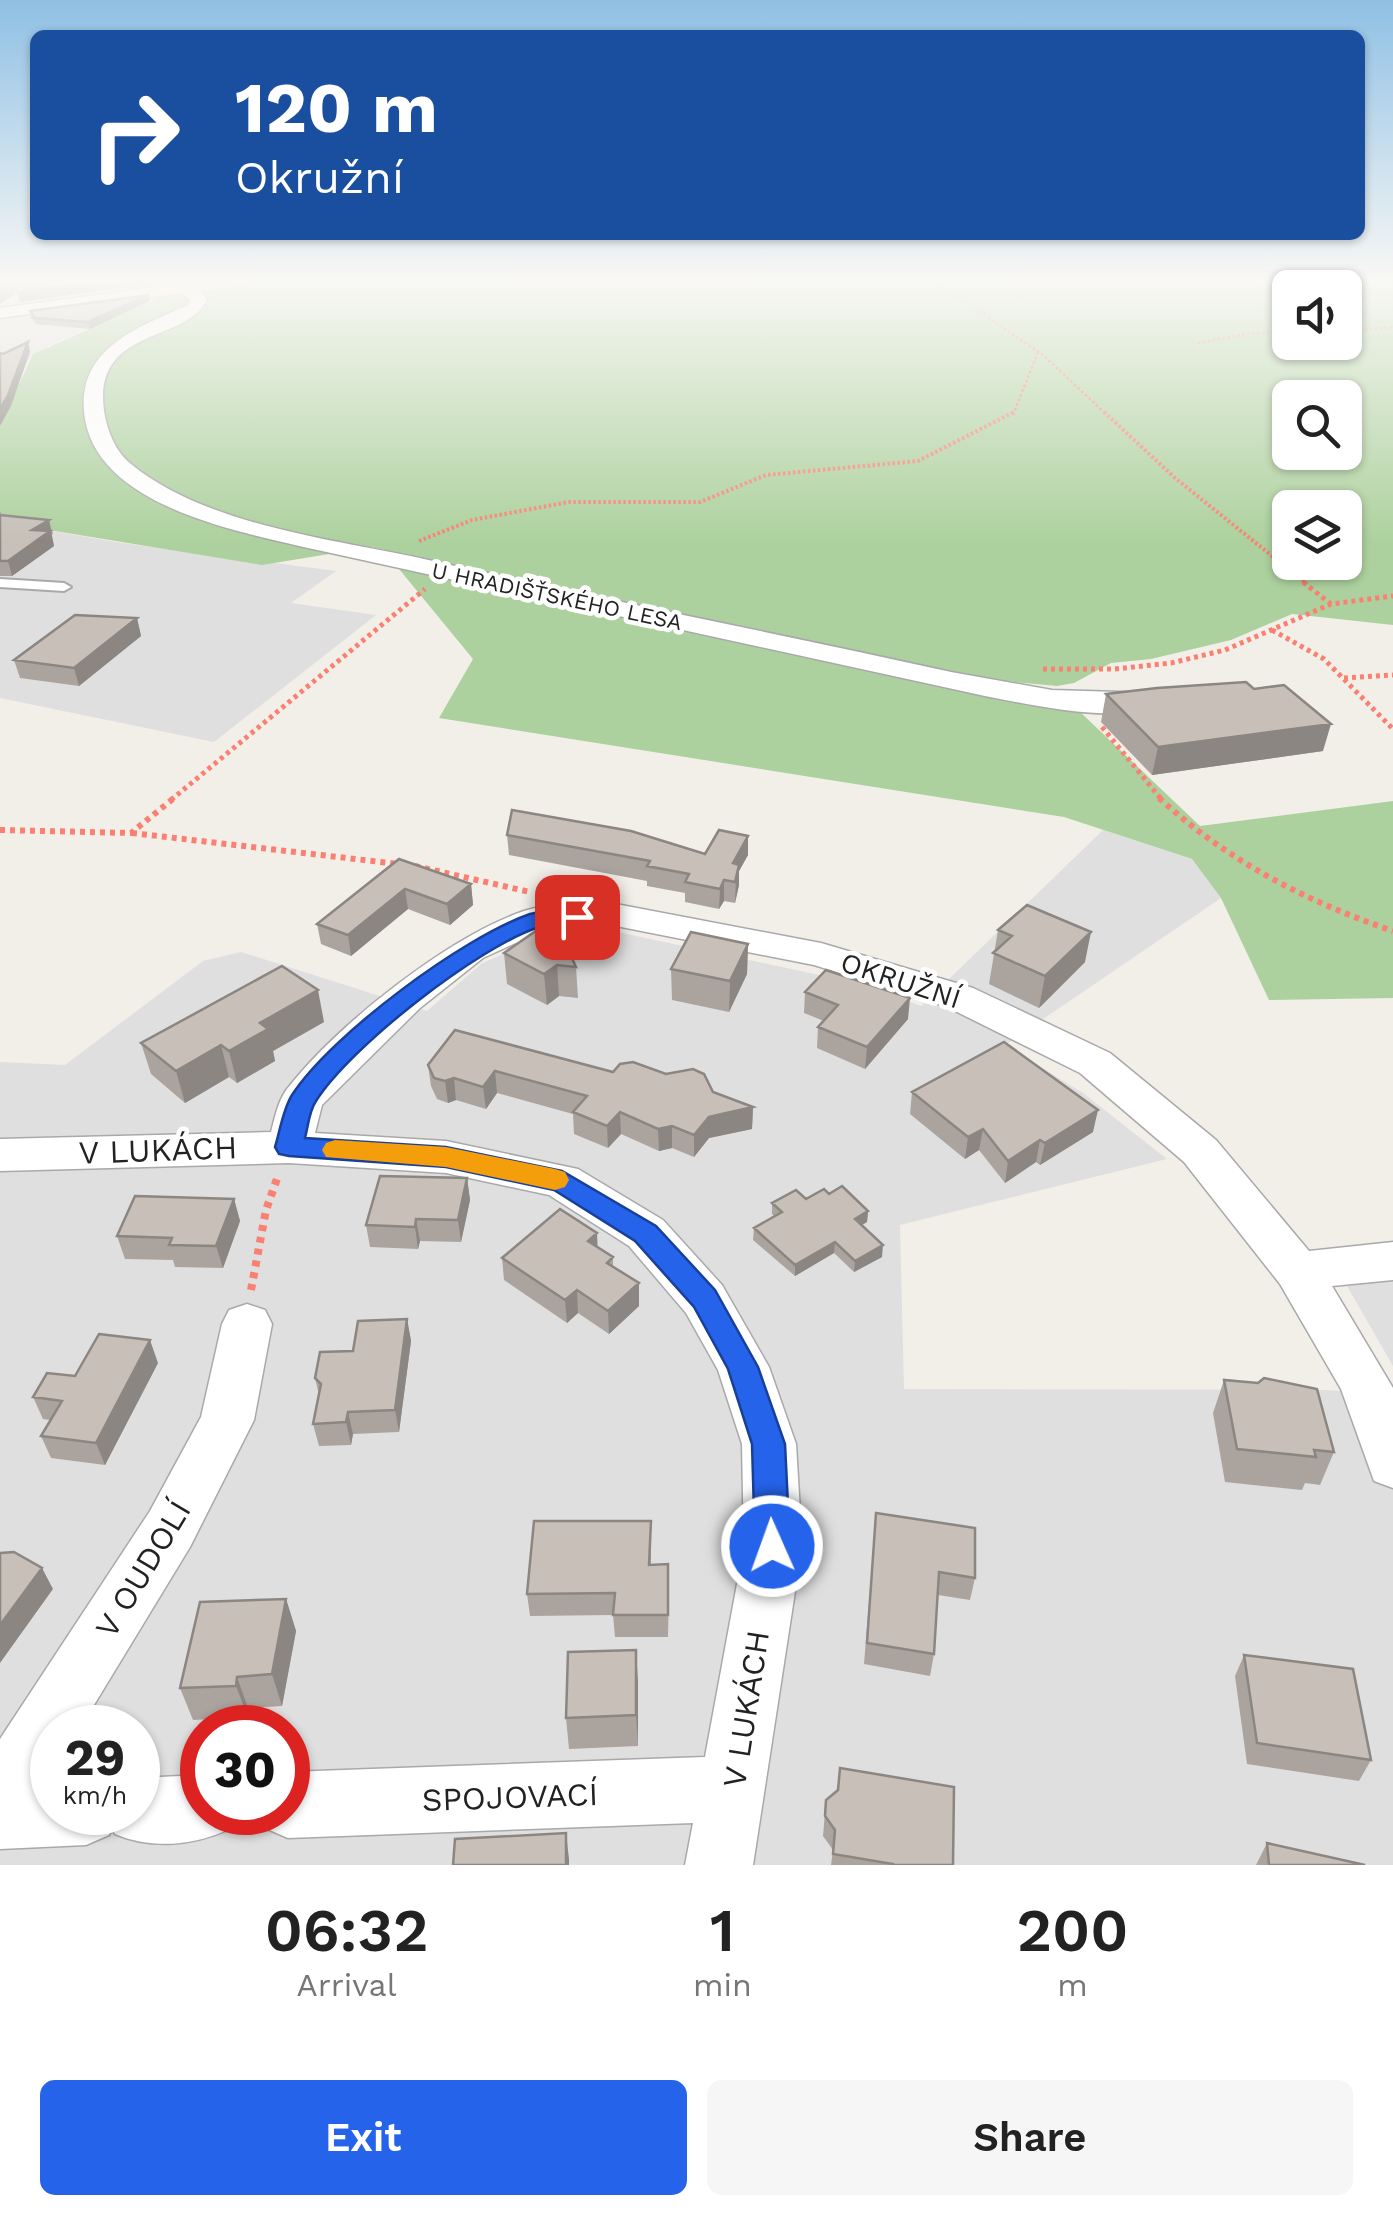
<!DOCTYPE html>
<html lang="en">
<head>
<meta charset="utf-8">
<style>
  body { margin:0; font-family:"Work Sans",sans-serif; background:#f6f6f6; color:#222; height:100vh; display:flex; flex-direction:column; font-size:38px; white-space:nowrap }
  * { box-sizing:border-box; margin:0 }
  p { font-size:32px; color:#767676 }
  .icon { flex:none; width:55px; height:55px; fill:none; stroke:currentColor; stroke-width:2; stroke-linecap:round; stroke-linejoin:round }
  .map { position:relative; height:1865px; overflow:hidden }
  .panel { display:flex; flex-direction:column; background:#fff; flex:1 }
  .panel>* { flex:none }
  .guide { position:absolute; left:30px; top:30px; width:1335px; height:210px; border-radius:15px; box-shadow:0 2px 8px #0004; background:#1a4fa0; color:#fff; overflow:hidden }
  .buttons { position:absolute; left:1272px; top:270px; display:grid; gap:20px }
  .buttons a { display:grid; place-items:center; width:90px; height:90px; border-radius:15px; background:#fff; box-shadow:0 2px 8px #0004; font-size:50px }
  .speed { position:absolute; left:30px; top:1705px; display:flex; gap:20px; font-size:50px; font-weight:700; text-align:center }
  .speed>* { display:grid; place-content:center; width:130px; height:130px; border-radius:50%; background:#fff; box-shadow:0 2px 8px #0004; line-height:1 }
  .speed small { font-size:25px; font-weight:400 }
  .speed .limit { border:15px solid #d22; background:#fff; color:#111 }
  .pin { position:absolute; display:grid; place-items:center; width:85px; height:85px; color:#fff; margin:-42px; border-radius:20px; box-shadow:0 5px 15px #0006 }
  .me { position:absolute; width:110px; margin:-55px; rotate:358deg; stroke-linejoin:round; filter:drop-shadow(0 0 8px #0008) }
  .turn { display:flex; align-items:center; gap:35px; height:210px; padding:0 40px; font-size:45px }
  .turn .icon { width:130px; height:130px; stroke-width:2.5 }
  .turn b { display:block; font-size:70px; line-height:85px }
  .eta { display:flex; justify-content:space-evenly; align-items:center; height:170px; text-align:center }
  .eta b { font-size:60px; font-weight:600; line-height:70px }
  .action { display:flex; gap:20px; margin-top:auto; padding:20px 40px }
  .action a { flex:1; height:115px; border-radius:15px; background:#2563eb; color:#fff; font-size:40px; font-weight:600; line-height:115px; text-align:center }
  .action a+a { background:#f6f6f6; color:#222 }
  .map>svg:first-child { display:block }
  .residential { fill:#e0dfdf; fill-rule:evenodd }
  .forest { fill:#add19e; fill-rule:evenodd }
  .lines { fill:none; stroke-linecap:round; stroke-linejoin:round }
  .lane-casing { stroke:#a9a9a9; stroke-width:4 }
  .street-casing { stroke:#a9a9a9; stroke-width:3 }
  .path-far4 { stroke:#fa8072; stroke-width:2.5; stroke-dasharray:2.5 2.5; stroke-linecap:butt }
  .path-far3 { stroke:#fa8072; stroke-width:4; stroke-dasharray:2.5 2.5; stroke-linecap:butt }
  .path-far2 { stroke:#fa8072; stroke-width:5; stroke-dasharray:4 4; stroke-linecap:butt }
  .path-far1 { stroke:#fa8072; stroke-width:6; stroke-dasharray:5 5; stroke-linecap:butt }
  .path { stroke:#fa8072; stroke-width:8; stroke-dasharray:6 6; stroke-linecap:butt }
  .lane { fill:#fff; fill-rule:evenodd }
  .street { fill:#fff; fill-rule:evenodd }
  .wall { fill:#aba49e }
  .shaded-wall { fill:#8b8681 }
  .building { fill:#c7bfb8; stroke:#8b8681; stroke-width:2.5 }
  .route { fill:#2563eb; stroke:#184099; stroke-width:2.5 }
  .slow { fill:#f59e0b }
  .labels { text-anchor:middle; stroke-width:9; stroke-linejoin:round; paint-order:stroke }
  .far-street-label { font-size:22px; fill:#222; stroke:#fff }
  .street-label { font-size:28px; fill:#222; stroke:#fff }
  .near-street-label { font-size:32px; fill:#222; stroke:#fff }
</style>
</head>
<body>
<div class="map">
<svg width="1393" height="1865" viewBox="0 0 1393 1865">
  <rect width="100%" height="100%" fill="#f2efe9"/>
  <path class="residential" d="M 0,280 L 212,280 L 156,295 L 41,350 L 28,361 L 0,421 Z
    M 0,522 L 122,543 L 336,571 L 291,603 L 376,615 L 214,742 L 0,698 Z
    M 1103,830 L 1192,859 L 1221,898 L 1005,1045 L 1083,1093 L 1167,1159 L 900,1225 L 904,1389 L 1326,1390 L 1393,1394 L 1393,1865 L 0,1865 L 0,1062 L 65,1065 L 203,961 L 241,952 L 427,1011 L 481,964 L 539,937 L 594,927 L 866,985 L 921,1006 ZM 52,1728 L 138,1728 L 138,1812 L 52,1812 ZM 202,1728 L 288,1728 L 288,1812 L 202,1812 Z
    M 1393,1272 L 1393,1366 L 1343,1279 Z"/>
  <path class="forest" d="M 230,280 L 1393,280 L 1393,625 L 1292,614 L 1231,640 L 1151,659 L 1111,663 L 1074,683 L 1057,686 L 961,677 L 513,582 L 372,547 L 262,565 L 0,522 L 0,426 L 33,354 L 170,293 ZM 1290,288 L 1345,288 L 1345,342 L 1290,342 ZM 1290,398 L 1345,398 L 1345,452 L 1290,452 ZM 1290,508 L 1345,508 L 1345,562 L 1290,562 Z
    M 399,569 L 1078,710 L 1200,826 L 1393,801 L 1393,998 L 1269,1000 L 1221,898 L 1192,859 L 1064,817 L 439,718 L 473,659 Z"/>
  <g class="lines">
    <defs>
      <path id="lane" d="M 0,579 L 64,583 L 71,587 L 64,591 L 0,587 Z"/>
      <path id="street" d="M 208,280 L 250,280 L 242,285 L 199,291 L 207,299 C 189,341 104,328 103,396 C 103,420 112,449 131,464 C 205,525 332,539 424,559 C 600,599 776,633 951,672 L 1052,690 L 1154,693 L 1165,696 L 1169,702 L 1165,708 C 1108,722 1041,707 985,696 L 299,546 C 227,529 91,502 84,411 C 79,347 139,327 188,305 L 190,300 L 182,293 L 0,318 L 0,308 Z
        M 616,904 L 821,943 L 973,988 L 1110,1053 L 1216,1140 L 1309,1251 L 1393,1242 L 1393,1280 L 1332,1286 L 1393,1388 L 1393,1488 L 1374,1481 L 1341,1389 L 1280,1284 L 1184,1162 L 1080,1073 L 945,1006 L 814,965 L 616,926 L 544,930 L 483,958 L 420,1008 L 322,1105 L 315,1133 L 446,1141 L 578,1169 L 663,1220 L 722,1285 L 769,1367 L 796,1444 L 802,1546 L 753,1865 L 685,1865 L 693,1823 L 288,1838 L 265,1828 L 258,1812 L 288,1812 L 288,1772 L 705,1757 L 744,1546 L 742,1444 L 718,1370 L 686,1313 L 629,1246 L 549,1195 L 446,1173 L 289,1163 L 0,1171 L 0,1139 L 271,1132 C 275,1117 278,1101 287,1089 C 337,1025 448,937 524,911 C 552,902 587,905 616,904 Z
        M 247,1304 L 265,1310 L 272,1324 L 254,1420 L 190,1547 L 80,1728 L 52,1728 L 52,1773 L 48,1781 L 52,1780 L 52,1812 L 138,1812 L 138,1778 L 202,1775 L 202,1812 L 233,1812 L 225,1831 C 191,1846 150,1849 115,1834 L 112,1829 L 109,1835 L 86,1845 L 0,1849 L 0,1739 L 150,1511 L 201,1417 L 222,1324 L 229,1310 Z"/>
    </defs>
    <use href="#lane" class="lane-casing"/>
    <use href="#street" class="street-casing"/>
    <path class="path-far4" d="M 934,280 L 1043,355 L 1107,415
      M 1345,331 L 1393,327
      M 1198,343 L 1251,333 L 1290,332
      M 1013,415 L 1038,352"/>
    <path class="path-far3" d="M 1104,412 L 1175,478 L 1307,584
      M 419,541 L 472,520 L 569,502 L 700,502 L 766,475 L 918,461 L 1014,412"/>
    <path class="path-far2" d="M 1303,582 L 1331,604
      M 1272,630 L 1324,659 L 1393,729
      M 1043,669 L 1115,669 L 1171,663 L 1225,650 L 1331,604 L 1393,596
      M 1344,678 L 1393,675
      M 1102,727 L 1162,800
      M 171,800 L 425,589"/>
    <path class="path-far1" d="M 1159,798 C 1228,861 1305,901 1393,931
      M 0,830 L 131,833 L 174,798
      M 132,833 L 398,864
      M 415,866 L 530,892"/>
    <path class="path" d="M 251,1290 L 266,1210 L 278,1176"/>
    <use href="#lane" class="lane"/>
    <use href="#street" class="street"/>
  </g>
  <path class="wall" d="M 150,301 L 90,329 L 36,324 L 31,318 L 30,311 Z
    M 0,511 L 2,515 L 49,520 L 53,534 L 51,535 L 54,546 L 12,576 L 0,576 Z
    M 137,618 L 141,636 L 79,686 L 20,678 L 14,660 Z
    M 1106,694 L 1323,751 L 1152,775 L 1101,722 Z
    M 507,835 L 705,854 L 748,855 L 739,871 L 739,885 L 735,903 L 724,901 L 719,909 L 685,902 L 685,893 L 647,886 L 647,881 L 509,855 Z
    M 399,859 L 471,884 L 473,905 L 450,925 L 408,909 L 351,956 L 321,944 L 317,924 Z
    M 998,930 L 1085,962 L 1039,1008 L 989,984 Z
    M 748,944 L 747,974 L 729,1012 L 672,1000 L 671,969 Z
    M 504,953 L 576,967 L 578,998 L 559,996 L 547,1005 L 507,984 Z
    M 805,992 L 908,1019 L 865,1069 L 817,1048 L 818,1027 L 824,1021 L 804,1013 Z
    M 324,1022 L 273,1051 L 275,1061 L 237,1083 L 229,1077 L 185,1103 L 151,1074 L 141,1043 Z
    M 428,1065 L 613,1072 L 713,1092 L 753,1107 L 752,1129 L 709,1138 L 694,1157 L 672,1148 L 659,1151 L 621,1134 L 608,1148 L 574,1134 L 573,1114 L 497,1093 L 486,1109 L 456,1100 L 448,1103 L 437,1099 L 431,1086 Z
    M 912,1092 L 1093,1132 L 1040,1165 L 1036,1162 L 1005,1183 L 979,1150 L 965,1159 L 910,1114 Z
    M 467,1178 L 470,1200 L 461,1242 L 420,1241 L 418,1249 L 370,1247 L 366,1225 Z
    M 829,1194 L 868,1211 L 867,1222 L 861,1225 L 882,1257 L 854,1272 L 834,1253 L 795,1276 L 753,1240 L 754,1228 L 774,1216 L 772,1214 L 772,1203 L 806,1199 Z
    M 234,1199 L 240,1221 L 223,1268 L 175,1267 L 173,1260 L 125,1259 L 117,1236 Z
    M 597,1233 L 597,1247 L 613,1257 L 613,1266 L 639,1283 L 639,1306 L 609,1334 L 578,1313 L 567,1323 L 504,1280 L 502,1258 Z
    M 407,1319 L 411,1341 L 399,1432 L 353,1434 L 351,1445 L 319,1446 L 313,1424 L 319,1395 L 315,1378 L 353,1351 Z
    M 158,1363 L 105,1465 L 51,1458 L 41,1436 L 50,1420 L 43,1419 L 33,1397 L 75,1376 Z
    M 1224,1380 L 1334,1452 L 1320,1485 L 1305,1483 L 1302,1490 L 1225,1482 L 1213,1413 Z
    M 876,1513 L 975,1578 L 970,1600 L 938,1595 L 934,1654 L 930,1676 L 864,1664 Z
    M 651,1543 L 651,1565 L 669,1586 L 668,1637 L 615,1637 L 613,1615 L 530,1616 L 527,1594 Z
    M 286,1599 L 296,1631 L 282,1706 L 248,1708 L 248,1717 L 193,1720 L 180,1688 Z
    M 636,1650 L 638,1746 L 569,1749 L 566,1718 Z
    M 1244,1655 L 1371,1760 L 1359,1781 L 1247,1764 L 1235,1676 Z
    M 826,1800 L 953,1865 L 831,1865 L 833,1850 L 823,1836 Z
    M 1267,1843 L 1365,1865 L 1256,1865 Z"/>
  <path class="shaded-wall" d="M 111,280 L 162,280 L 162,282 L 20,302 L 17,292 Z
    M 12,285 L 15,294 L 0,304 L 0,293 Z
    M 149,295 L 150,301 L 90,329 L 88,322 Z
    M 28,342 L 30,352 L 11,406 L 0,426 L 0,409 Z
    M 49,520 L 54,546 L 12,576 L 8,561 L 32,530 Z
    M 137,618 L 141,636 L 79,686 L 74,668 Z
    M 1331,724 L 1323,751 L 1152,775 L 1158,747 Z
    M 748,836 L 748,855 L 739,871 L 739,885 L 735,903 L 736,877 L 733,883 L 733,863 Z
    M 724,880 L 724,901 L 719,909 L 720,889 Z
    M 471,884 L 473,905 L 450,925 L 447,904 Z
    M 405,889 L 408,909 L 351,956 L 348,935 Z
    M 1091,932 L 1085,962 L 1039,1008 L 1045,976 Z
    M 748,944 L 747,974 L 729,1012 L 730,981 Z
    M 557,965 L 559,996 L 547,1005 L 544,974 Z
    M 318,990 L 324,1022 L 273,1051 L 275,1061 L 237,1083 L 229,1051 L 260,1023 Z
    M 910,998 L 908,1019 L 865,1069 L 867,1047 Z
    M 221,1045 L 229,1077 L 185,1103 L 176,1071 Z
    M 495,1071 L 497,1093 L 486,1109 L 483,1087 Z
    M 454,1078 L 456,1100 L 448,1103 L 445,1081 Z
    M 753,1107 L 752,1129 L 709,1138 L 694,1157 L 694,1135 L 709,1117 Z
    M 1098,1110 L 1093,1132 L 1040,1165 L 1045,1143 Z
    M 620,1112 L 621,1134 L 608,1148 L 607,1126 Z
    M 672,1126 L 672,1148 L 659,1151 L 658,1129 Z
    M 983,1129 L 979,1150 L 965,1159 L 968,1137 Z
    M 1040,1140 L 1036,1162 L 1005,1183 L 1008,1161 Z
    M 467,1178 L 470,1200 L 461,1242 L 458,1220 Z
    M 234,1199 L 240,1221 L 223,1268 L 216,1246 Z
    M 868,1211 L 867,1222 L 854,1230 L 855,1219 Z
    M 416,1219 L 420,1241 L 418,1249 L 415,1227 Z
    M 597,1233 L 598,1255 L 588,1241 Z
    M 835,1242 L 834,1253 L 795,1276 L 795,1265 Z
    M 883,1245 L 882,1257 L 854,1272 L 855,1261 Z
    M 639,1283 L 639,1306 L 609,1334 L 608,1311 Z
    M 577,1290 L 578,1313 L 567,1323 L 565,1300 Z
    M 407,1319 L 411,1341 L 399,1432 L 395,1410 Z
    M 150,1340 L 158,1363 L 105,1465 L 96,1443 Z
    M 348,1412 L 353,1434 L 351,1445 L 346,1422 Z
    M 42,1568 L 53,1589 L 0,1663 L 0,1625 Z
    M 286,1599 L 296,1631 L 282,1706 L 272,1674 Z
    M 636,1650 L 638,1681 L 638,1746 L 636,1715 Z
    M 237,1677 L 248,1708 L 248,1717 L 236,1686 Z
    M 566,1833 L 569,1859 L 569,1865 L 566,1865 Z"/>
  <path class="building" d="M 0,280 L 18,280 L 15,282 L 52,280 L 111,280 L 17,292 L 12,285 L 0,293 Z
    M 149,295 L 88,322 L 35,318 L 30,311 Z
    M 28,342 L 8,395 L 0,409 L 0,353 L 3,354 Z
    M 0,515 L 49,520 L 32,530 L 50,531 L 8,561 L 0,561 Z
    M 75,615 L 137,618 L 74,668 L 14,660 Z
    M 1246,682 L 1254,689 L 1284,685 L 1331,724 L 1158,747 L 1106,694 L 1157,688 Z
    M 512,810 L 631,831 L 705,854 L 719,830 L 748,836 L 733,863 L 739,865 L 735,882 L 724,880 L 720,889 L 685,882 L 689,874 L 647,866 L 650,861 L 507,835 Z
    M 399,859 L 471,884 L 447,904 L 405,889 L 348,935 L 317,924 Z
    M 1027,905 L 1091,932 L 1045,976 L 993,953 L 1012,936 L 998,930 Z
    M 543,926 L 561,935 L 576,967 L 557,965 L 544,974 L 504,953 Z
    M 691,932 L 748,944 L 730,981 L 671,969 Z
    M 282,966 L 318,990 L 260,1023 L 268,1029 L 229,1051 L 221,1045 L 176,1071 L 141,1043 Z
    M 826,970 L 910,998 L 867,1047 L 818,1027 L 838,1005 L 805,992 Z
    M 455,1030 L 613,1072 L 620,1064 L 633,1062 L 666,1074 L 693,1069 L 704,1074 L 713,1092 L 753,1107 L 709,1117 L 694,1135 L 672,1126 L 658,1129 L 620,1112 L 607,1126 L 573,1112 L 587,1096 L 495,1071 L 483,1087 L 454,1078 L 445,1081 L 434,1078 L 428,1065 Z
    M 1004,1042 L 1098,1110 L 1045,1143 L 1040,1140 L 1008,1161 L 983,1129 L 968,1137 L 912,1092 Z
    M 380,1176 L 467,1178 L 458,1220 L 416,1219 L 415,1227 L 366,1225 Z
    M 842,1186 L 868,1211 L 855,1219 L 883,1245 L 855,1261 L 835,1242 L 795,1265 L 754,1228 L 782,1212 L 772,1203 L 796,1190 L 806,1199 L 824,1189 L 829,1194 Z
    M 135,1196 L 234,1199 L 216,1246 L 169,1245 L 172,1238 L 117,1236 Z
    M 560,1209 L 597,1233 L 588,1241 L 613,1257 L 607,1263 L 639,1283 L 608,1311 L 577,1290 L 565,1300 L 502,1258 Z
    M 407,1319 L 395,1410 L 348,1412 L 346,1422 L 313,1424 L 321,1384 L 315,1378 L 320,1352 L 353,1351 L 358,1321 Z
    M 99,1334 L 150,1340 L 96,1443 L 41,1436 L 62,1401 L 33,1397 L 47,1373 L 75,1376 Z
    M 1264,1378 L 1317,1389 L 1334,1452 L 1314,1450 L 1316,1457 L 1237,1449 L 1224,1380 L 1258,1383 Z
    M 876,1513 L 975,1528 L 975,1578 L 939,1572 L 934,1654 L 867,1643 Z
    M 534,1521 L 651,1521 L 649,1565 L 668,1564 L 668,1615 L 613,1615 L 615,1593 L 527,1594 Z
    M 14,1552 L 42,1568 L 0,1625 L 0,1553 Z
    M 286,1599 L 272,1674 L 237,1677 L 236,1686 L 180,1688 L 200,1602 Z
    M 636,1650 L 636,1715 L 566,1718 L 568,1652 Z
    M 1244,1655 L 1353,1669 L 1371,1760 L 1257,1743 Z
    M 840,1768 L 954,1787 L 953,1865 L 893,1865 L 893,1864 L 833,1854 L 835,1830 L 825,1816 L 826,1800 L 838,1790 Z
    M 566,1833 L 566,1865 L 453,1865 L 455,1839 Z
    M 1267,1843 L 1365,1865 L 1269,1865 Z"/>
  <linearGradient id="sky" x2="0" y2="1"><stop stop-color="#8fc0e4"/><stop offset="0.52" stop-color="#f9f8f5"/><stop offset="1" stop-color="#f9f8f5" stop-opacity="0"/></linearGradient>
  <rect width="1393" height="541" fill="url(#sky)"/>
  <path class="route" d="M 577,910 L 588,917 L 585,922 C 570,925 553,922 539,927 C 478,947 350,1047 316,1101 C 309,1111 308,1127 305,1138 L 446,1147 L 562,1171 L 656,1226 L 715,1290 L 758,1367 L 785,1444 L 790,1546 L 785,1557 L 772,1562 L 760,1557 L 755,1546 L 752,1444 L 728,1369 L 694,1307 L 635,1241 L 554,1190 L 446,1167 L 289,1156 L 279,1154 L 275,1147 C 280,1131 283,1109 292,1095 C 331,1035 463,937 530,914 C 545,910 562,911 577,910 Z"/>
  <path class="slow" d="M 335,1140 L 446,1147 L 555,1169 L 565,1172 L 569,1180 L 565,1187 L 555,1190 L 446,1167 L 326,1157 L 322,1150 L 326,1143 Z"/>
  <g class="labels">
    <g class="far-street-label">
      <text transform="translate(557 596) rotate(12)" y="8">U HRADIŠŤSKÉHO LESA</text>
    </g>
    <g class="street-label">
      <text transform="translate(901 980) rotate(18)" y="10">OKRUŽNÍ</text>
    </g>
    <g class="near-street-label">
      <text transform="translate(158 1150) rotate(-2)" y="11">V LUKÁCH</text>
      <text transform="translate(143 1569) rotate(-59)" y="11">V OUDOLÍ</text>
      <text transform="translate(746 1709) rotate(-81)" y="11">V LUKÁCH</text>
      <text transform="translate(510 1797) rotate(-2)" y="11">SPOJOVACÍ</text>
    </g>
  </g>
</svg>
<div class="buttons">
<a><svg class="icon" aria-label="sound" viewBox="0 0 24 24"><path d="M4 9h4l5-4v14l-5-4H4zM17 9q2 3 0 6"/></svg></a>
<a><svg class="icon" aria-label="search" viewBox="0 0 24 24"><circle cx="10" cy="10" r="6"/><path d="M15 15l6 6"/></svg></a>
<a><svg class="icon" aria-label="layers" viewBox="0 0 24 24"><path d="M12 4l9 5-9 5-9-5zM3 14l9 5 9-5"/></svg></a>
</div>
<div class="speed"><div>29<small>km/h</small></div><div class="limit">30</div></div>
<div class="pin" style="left:577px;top:917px;background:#d93025"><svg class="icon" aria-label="arrive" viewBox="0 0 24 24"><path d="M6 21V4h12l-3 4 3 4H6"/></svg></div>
<svg class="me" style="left:772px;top:1546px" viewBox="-20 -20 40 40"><circle r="17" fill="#2563eb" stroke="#fff" stroke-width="3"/><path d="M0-11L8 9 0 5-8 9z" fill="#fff"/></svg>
<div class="guide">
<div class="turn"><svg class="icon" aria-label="right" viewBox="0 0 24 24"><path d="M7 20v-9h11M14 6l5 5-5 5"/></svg><div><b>120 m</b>Okružní</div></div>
</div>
</div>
<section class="panel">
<div class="eta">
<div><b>06:32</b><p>Arrival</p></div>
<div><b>1</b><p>min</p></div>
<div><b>200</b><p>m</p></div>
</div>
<div class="action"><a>Exit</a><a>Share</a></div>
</section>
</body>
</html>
